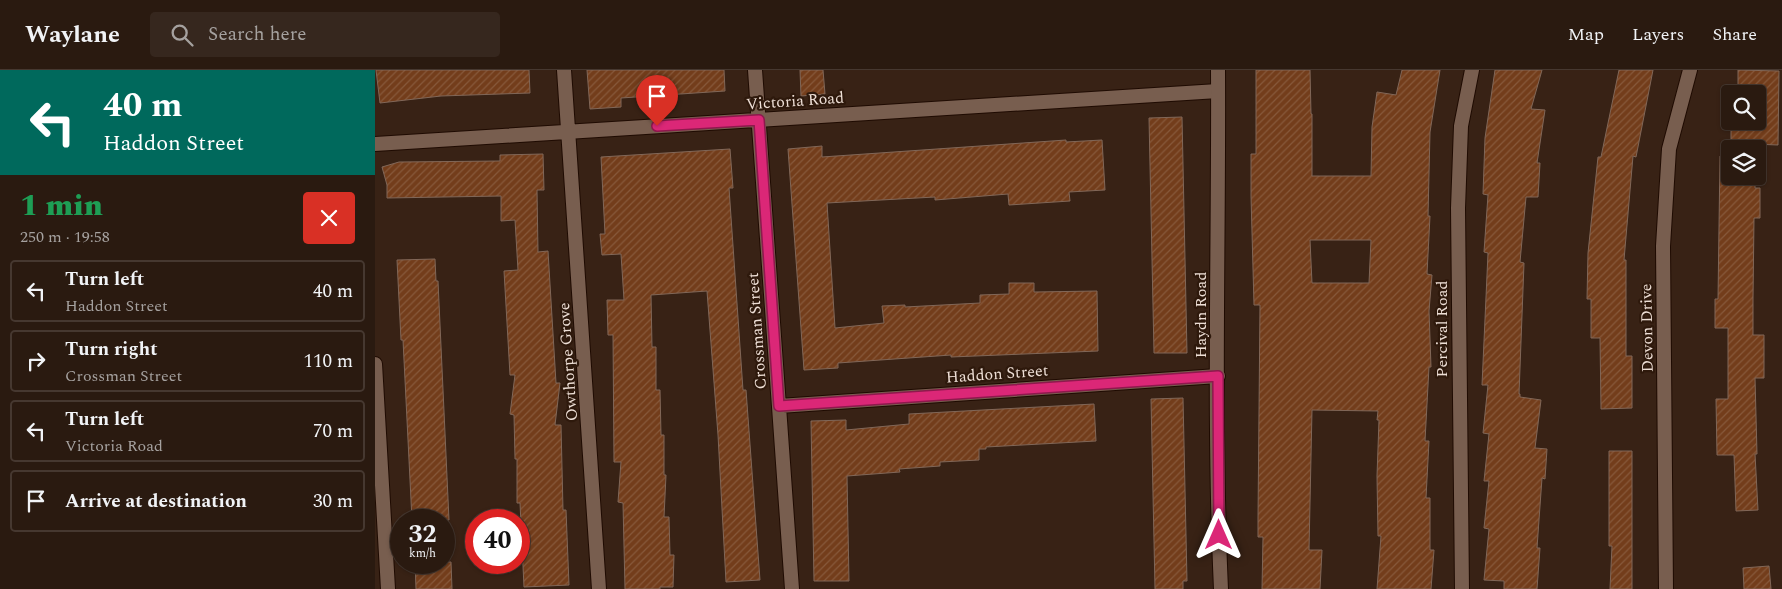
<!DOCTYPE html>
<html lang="en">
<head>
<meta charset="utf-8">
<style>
  body { margin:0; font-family:Spectral,serif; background:#36271e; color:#f1f3f6; height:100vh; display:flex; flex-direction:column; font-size:19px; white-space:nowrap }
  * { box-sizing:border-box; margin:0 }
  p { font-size:16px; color:#a5a19f }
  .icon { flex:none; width:28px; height:28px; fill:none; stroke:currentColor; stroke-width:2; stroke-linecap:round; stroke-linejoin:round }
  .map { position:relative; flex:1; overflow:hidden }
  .sheet { display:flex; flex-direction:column; background:#2a1a10; width:375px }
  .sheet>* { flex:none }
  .banner { background:#00695c; color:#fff; overflow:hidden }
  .fabs { position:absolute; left:1346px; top:15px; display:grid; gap:10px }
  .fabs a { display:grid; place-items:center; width:45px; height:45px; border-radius:5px; background:#2a1a10; box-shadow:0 1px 4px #0004,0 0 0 1px #463830; font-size:25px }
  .speed { position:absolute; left:15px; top:439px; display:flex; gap:10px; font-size:25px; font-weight:700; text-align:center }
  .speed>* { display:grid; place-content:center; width:65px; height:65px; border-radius:50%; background:#2a1a10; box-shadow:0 1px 4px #0004,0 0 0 1px #463830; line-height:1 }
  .speed small { font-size:12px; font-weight:400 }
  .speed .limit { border:8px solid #d22; background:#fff; color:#111 }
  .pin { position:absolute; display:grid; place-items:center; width:42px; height:42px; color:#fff; margin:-51px -21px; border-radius:50% 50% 50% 0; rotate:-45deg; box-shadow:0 0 5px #0007 }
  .pin .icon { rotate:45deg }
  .me { position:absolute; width:55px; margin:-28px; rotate:0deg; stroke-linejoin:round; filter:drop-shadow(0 0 4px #0008) }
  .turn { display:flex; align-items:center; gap:18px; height:105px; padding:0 20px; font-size:22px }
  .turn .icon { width:65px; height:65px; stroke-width:2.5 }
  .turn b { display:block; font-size:35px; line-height:42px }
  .round { display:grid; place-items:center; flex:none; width:52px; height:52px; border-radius:5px; background:#36271e }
  .headline { display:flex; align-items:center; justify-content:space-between; height:85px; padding:0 20px }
  h1 { font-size:30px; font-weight:800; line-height:38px; color:#1e9e55 }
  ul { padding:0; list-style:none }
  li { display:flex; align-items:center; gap:15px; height:62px; margin:0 10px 8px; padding:0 10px; border:2px solid #463830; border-radius:5px }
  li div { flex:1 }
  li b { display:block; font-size:19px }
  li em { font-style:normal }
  header { display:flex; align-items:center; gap:30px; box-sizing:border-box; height:70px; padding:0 25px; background:#2a1a10; border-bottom:1px solid #463830 }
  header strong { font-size:24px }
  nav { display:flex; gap:28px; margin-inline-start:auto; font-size:18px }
  .search { width:350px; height:45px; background:#36271e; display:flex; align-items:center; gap:12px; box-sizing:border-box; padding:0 18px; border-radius:5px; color:#a5a19f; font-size:19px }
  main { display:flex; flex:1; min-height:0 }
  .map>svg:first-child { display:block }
  .building { fill:url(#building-hatch); stroke:#816758; fill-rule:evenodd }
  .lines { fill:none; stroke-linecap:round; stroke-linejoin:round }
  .minor-casing { stroke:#1f0b02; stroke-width:16 }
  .tertiary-casing { stroke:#1f0b02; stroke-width:16 }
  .minor { stroke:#785e4f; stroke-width:14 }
  .tertiary { stroke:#785e4f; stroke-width:14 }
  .route-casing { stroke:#8e194d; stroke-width:12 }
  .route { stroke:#db2777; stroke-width:9 }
  .labels { text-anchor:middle; stroke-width:4.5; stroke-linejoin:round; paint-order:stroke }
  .street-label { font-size:16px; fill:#eedfd6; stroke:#2e190c }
</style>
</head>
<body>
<header>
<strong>Waylane</strong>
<div class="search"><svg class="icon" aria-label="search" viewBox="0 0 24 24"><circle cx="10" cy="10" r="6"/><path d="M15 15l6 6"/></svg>Search here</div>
<nav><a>Map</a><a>Layers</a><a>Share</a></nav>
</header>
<main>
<section class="sheet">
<div class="banner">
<div class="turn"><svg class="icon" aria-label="left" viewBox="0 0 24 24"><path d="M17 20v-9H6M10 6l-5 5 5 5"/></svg><div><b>40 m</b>Haddon Street</div></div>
</div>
<div class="headline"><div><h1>1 min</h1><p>250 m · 19:58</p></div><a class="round" style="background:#d93025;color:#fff"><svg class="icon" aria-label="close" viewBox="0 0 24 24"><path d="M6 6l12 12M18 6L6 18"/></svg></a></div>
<ul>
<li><svg class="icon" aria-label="left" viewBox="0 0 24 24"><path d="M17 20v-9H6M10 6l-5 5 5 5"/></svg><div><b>Turn left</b><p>Haddon Street</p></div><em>40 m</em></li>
<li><svg class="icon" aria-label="right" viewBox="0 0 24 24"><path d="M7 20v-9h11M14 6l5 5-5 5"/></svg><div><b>Turn right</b><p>Crossman Street</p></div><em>110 m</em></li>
<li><svg class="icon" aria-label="left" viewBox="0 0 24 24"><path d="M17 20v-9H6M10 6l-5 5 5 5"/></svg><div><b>Turn left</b><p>Victoria Road</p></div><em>70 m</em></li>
<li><svg class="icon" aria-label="arrive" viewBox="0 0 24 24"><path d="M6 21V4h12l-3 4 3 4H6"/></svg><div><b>Arrive at destination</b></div><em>30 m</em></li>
</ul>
</section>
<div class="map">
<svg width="1407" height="519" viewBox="0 0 1407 519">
  <defs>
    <pattern id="building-hatch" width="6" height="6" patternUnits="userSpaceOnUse" patternTransform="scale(1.25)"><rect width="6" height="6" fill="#733d1b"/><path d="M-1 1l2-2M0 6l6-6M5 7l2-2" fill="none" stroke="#87593b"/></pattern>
  </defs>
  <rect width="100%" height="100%" fill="#382215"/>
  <path class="building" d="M 1,0 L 154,0 L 155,23 L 66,26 L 5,33 Z
    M 212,0 L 349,0 L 350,21 L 246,28 L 246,37 L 215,39 Z
    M 425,0 L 448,0 L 450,24 L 426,26 Z
    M 881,0 L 935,0 L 936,44 L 937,44 L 937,106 L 996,106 L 997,57 L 1002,22 L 1021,25 L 1027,0 L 1065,0 L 1055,62 L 1053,146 L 1055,146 L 1052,204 L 1057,205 L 1054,241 L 1056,297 L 1054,297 L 1050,371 L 1054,371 L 1051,428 L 1055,428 L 1055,480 L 1059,480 L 1056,519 L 1002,519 L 1006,466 L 1003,466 L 1002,406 L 1004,350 L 1002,350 L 1003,341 L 937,340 L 934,480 L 947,480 L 945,519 L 887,519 L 888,467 L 883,467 L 883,448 L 885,235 L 879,235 L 876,126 L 876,84 L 881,84 ZM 935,170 L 996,170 L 994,213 L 937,213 Z
    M 1120,0 L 1167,0 L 1156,39 L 1170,40 L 1162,93 L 1165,93 L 1163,127 L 1151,127 L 1145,192 L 1149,193 L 1144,324 L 1145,324 L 1145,327 L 1166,330 L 1160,378 L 1172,379 L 1170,409 L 1167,408 L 1162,478 L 1165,478 L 1162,519 L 1129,519 L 1129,511 L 1109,510 L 1114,459 L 1109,458 L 1114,411 L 1109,411 L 1114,364 L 1108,363 L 1113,315 L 1107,315 L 1113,183 L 1109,182 L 1113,125 L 1108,124 L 1110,68 Z
    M 1244,0 L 1278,0 L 1261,87 L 1258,86 L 1249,190 L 1251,190 L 1251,286 L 1257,286 L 1257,338 L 1226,339 L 1225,268 L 1216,268 L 1216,229 L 1212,229 L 1213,183 L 1223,87 L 1226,87 Z
    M 1363,0 L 1404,1 L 1403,75 L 1378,74 L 1378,79 L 1356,79 L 1356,52 L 1382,51 L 1382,24 L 1363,24 Z
    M 807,47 L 812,283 L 779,283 L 774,48 Z
    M 691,70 L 691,72 L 727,70 L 730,120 L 694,122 L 695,131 L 634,135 L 633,124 L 560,130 L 560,127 L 452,133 L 460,258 L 509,253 L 507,236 L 530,235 L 530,237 L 605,233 L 605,225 L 634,224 L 634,213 L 659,213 L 659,222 L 722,221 L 723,281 L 576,287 L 576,285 L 463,293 L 463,298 L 429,300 L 413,79 L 447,76 L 447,87 Z
    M 355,79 L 358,118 L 354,118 L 368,320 L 371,320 L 385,510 L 351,512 L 343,365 L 332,221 L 276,225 L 277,277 L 281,277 L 281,320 L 285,320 L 286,365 L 289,365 L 289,405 L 291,405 L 289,447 L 294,447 L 295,485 L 299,485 L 298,517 L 285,517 L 285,519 L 250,519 L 248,433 L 243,432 L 246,392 L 239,392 L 238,265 L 233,265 L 232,230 L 249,230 L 246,184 L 227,185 L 225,164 L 230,164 L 226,87 Z
    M 168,84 L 169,120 L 162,120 L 163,182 L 173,181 L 181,313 L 185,313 L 180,355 L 186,355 L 188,440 L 191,440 L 194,515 L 149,517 L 145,433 L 142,433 L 142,389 L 140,389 L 139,345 L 135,344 L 140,305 L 135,305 L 129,201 L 143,200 L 140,150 L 126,151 L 126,126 L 12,128 L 12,115 L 7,97 L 24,92 L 125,91 L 125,85 Z
    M 1355,85 L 1355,106 L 1380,106 L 1380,118 L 1385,118 L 1385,148 L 1379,148 L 1378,229 L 1378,265 L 1389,265 L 1389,308 L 1380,308 L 1382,384 L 1380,384 L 1383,440 L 1361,441 L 1359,385 L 1342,385 L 1341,329 L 1353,329 L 1353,258 L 1340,258 L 1340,229 L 1343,229 L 1345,86 Z
    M 60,189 L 61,211 L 63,211 L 74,450 L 37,450 L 28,270 L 26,270 L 22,190 Z
    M 808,328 L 812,511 L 808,511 L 808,519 L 780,519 L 776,329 Z
    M 719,334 L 721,371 L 611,377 L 611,379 L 604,379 L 604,390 L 565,392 L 565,396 L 524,399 L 525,402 L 472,406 L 474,511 L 439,511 L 436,351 L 471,350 L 471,360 L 534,354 L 534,344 Z
    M 1234,381 L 1257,381 L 1257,519 L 1235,519 L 1237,476 L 1234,476 Z
    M 40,492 L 76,492 L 77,519 L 41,519 Z
    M 1394,496 L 1396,519 L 1369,519 L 1368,498 Z"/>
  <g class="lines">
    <defs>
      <path id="minor" d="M 189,0 L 224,519
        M 380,0 L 417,519
        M 0,74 L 843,21
        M 0,294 L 13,519
        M 404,336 L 843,306
        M 1087,519 L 1083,138 L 1086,56 L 1097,0
        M 1291,519 L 1288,176 L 1294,79 L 1315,0"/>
      <path id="tertiary" d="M 843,0 C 844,173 838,346 846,519"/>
    </defs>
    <use href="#minor" class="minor-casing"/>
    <use href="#tertiary" class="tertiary-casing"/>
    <use href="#minor" class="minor"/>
    <use href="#tertiary" class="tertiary"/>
  </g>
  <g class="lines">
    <defs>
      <path id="route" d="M 282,56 L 384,50 L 404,336 L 843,306 L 844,465"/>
    </defs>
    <use href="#route" class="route-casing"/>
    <use href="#route" class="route"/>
  </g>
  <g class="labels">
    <g class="street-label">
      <text transform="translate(420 30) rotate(-4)" y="6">Victoria Road</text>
      <text transform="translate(825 245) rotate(-90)" y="6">Haydn Road</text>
      <text transform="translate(1271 258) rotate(-91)" y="6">Devon Drive</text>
      <text transform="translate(1066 259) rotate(-90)" y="6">Percival Road</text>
      <text transform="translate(381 261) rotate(-94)" y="6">Crossman Street</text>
      <text transform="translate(192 292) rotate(-94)" y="6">Owthorpe Grove</text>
      <text transform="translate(622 303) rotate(-4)" y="6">Haddon Street</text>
    </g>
  </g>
</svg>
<div class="fabs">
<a><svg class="icon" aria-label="search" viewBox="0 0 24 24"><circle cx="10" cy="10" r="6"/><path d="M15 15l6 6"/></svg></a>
<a><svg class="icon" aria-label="layers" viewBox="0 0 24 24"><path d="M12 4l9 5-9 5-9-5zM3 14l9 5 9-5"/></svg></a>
</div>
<div class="speed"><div>32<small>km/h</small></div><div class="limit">40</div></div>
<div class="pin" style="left:282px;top:56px;background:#d93025"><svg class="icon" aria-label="arrive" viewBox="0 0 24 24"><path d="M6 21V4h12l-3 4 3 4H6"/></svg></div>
<svg class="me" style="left:844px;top:465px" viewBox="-20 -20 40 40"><path d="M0-17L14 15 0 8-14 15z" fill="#db2777" stroke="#fff" stroke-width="4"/></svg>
</div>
</main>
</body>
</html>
